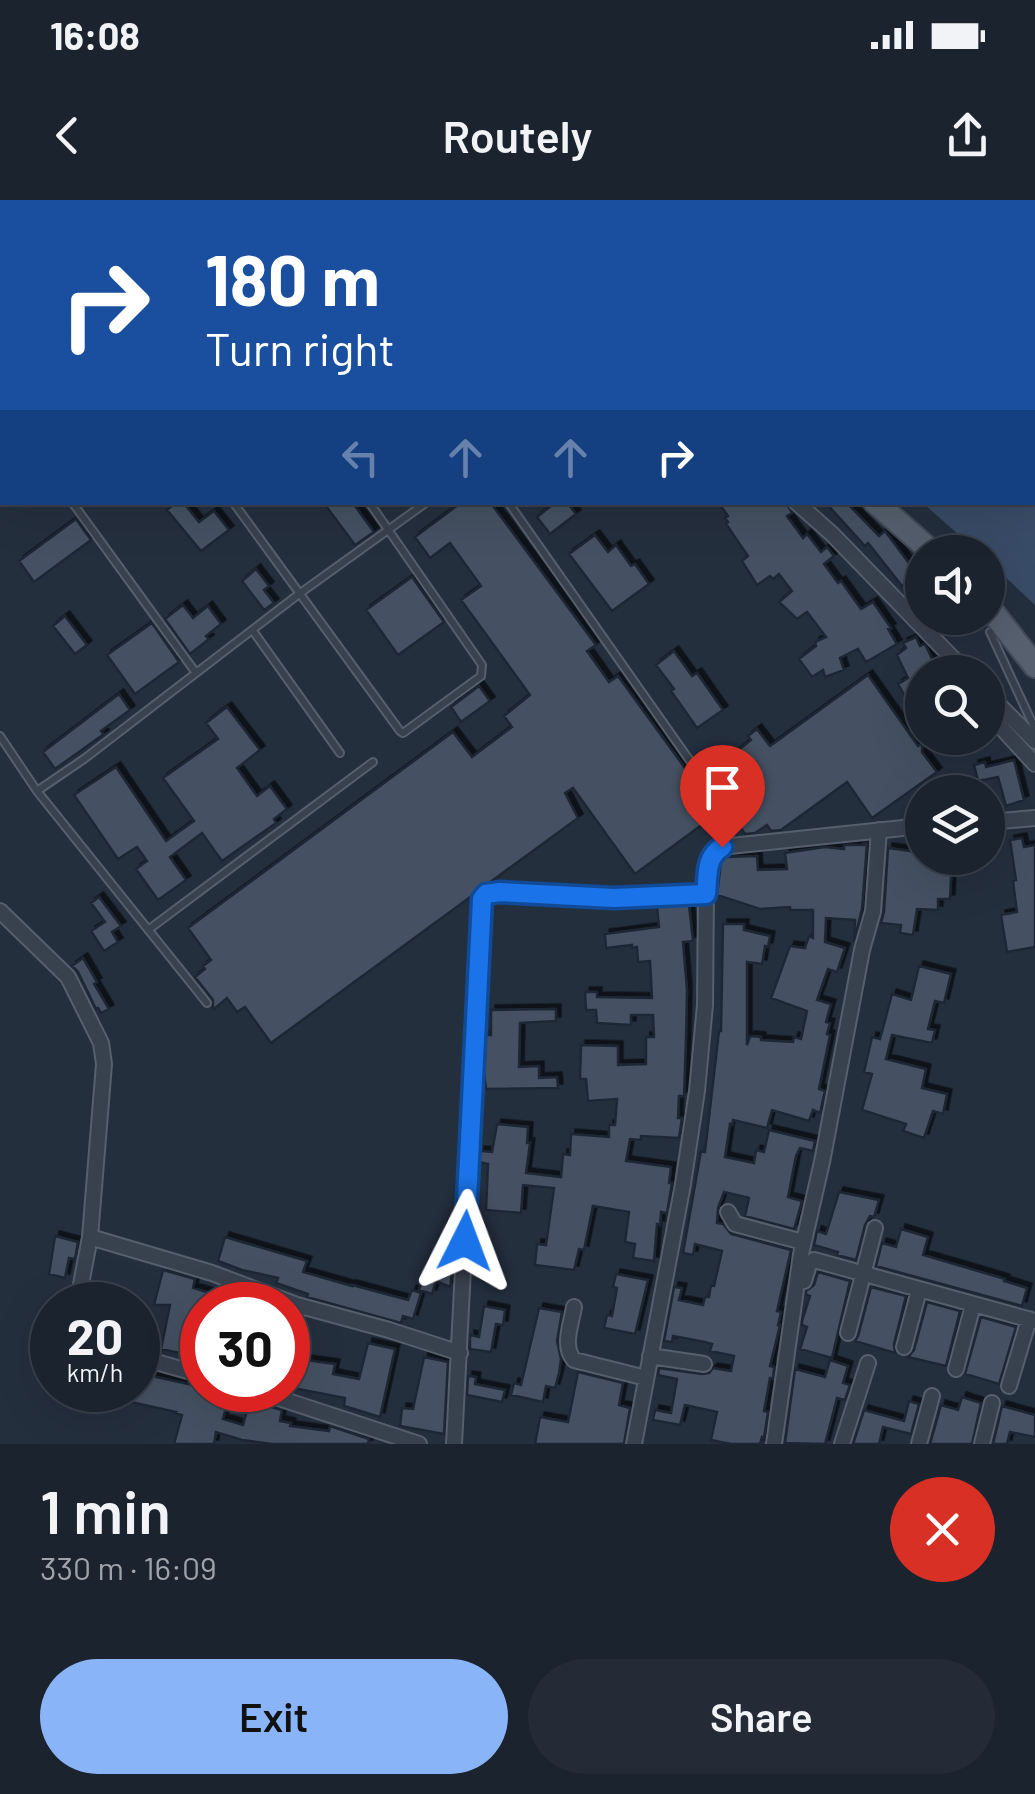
<!DOCTYPE html>
<html lang="en">
<head>
<meta charset="utf-8">
<style>
  body { margin:0; font-family:Barlow,sans-serif; background:#242b36; color:#f1f3f6; height:100vh; display:flex; flex-direction:column; font-size:38px; white-space:nowrap }
  * { box-sizing:border-box; margin:0 }
  p { font-size:32px; color:#a0a4aa }
  .icon { flex:none; width:55px; height:55px; fill:none; stroke:currentColor; stroke-width:2; stroke-linecap:round; stroke-linejoin:round }
  .map { position:relative; height:1244px; overflow:hidden }
  .drawer { display:flex; flex-direction:column; background:#1b232e; flex:1 }
  .drawer>* { flex:none }
  .top-card { position:absolute; left:0px; top:0px; width:1035px; height:305px; box-shadow:0 10px 40px #0002,0 0 0 2px #39404a; background:#1a4fa0; color:#fff; overflow:hidden }
  .tools { position:absolute; left:905px; top:335px; display:grid; gap:20px }
  .tools a { display:grid; place-items:center; width:100px; height:100px; border-radius:50%; background:#1b232e; box-shadow:0 10px 40px #0002,0 0 0 2px #39404a; font-size:50px }
  .speed { position:absolute; left:30px; top:1082px; display:flex; gap:20px; font-size:50px; font-weight:700; text-align:center }
  .speed>* { display:grid; place-content:center; width:130px; height:130px; border-radius:50%; background:#1b232e; box-shadow:0 10px 40px #0002,0 0 0 2px #39404a; line-height:1 }
  .speed small { font-size:25px; font-weight:400 }
  .speed .limit { border:15px solid #d22; background:#fff; color:#111 }
  .pin { position:absolute; display:grid; place-items:center; width:85px; height:85px; color:#fff; margin:-102px -42px; border-radius:50% 50% 50% 0; rotate:-45deg; box-shadow:0 0 10px #0007 }
  .pin .icon { rotate:45deg }
  .me { position:absolute; width:110px; margin:-55px; rotate:3deg; stroke-linejoin:round; filter:drop-shadow(0 0 8px #0008) }
  .turn { display:flex; align-items:center; gap:35px; height:210px; padding:0 40px; font-size:45px }
  .turn .icon { width:130px; height:130px; stroke-width:2.5 }
  .turn b { display:block; font-size:70px; line-height:85px }
  .lanes { display:flex; align-items:center; height:95px; padding:0 40px; background:#0003; justify-content:center; gap:50px; direction:ltr }
  .lanes .off { opacity:.35 }
  .round { display:grid; place-items:center; flex:none; width:105px; height:105px; border-radius:52px; background:#242b36 }
  .head { display:flex; align-items:center; justify-content:space-between; height:170px; padding:0 40px }
  h1 { font-size:60px; font-weight:600; line-height:75px }
  .action { display:flex; gap:20px; margin-top:auto; padding:20px 40px }
  .action a { flex:1; height:115px; border-radius:60px; background:#8ab4f8; color:#111; font-size:40px; font-weight:600; line-height:115px; text-align:center }
  .action a+a { background:#242b36; color:#f1f3f6 }
  .status { display:flex; justify-content:space-between; align-items:center; height:70px; padding:0 50px; background:#1b232e; direction:ltr }
  .status svg { height:28px; fill:currentColor }
  header { display:flex; justify-content:space-between; align-items:center; height:130px; padding:0 40px; background:#1b232e; font-size:45px; font-weight:600 }
  .map>svg:first-child { display:block }
  .water { fill:#394c67 }
  .building { fill:#455162; stroke:#1f2835; stroke-width:2.5; filter:url(#shadow) }
  .lines { fill:none; stroke-linecap:round; stroke-linejoin:round }
  .service-casing { stroke:#565f6c; stroke-width:10 }
  .minor-casing { stroke:#565f6c; stroke-width:18 }
  .primary-casing { stroke:#414a57; stroke-width:26 }
  .service { stroke:#38414e; stroke-width:6 }
  .minor { stroke:#38414e; stroke-width:14 }
  .primary { stroke:#56606e; stroke-width:22 }
  .route-casing { stroke:#114b97; stroke-width:25 }
  .route { stroke:#1a73e8; stroke-width:18 }
</style>
</head>
<body>
<div class="status"><b>16:08</b><svg viewBox="0 0 49 12"><path d="M0 12V9h3v3zM5 12V6h3v6zM10 12V3h3v9zM15 12V0h3v12zM26 1h20v11H26zM47 4h2v5h-2z"/></svg></div>
<header><svg class="icon" aria-label="back" viewBox="0 0 24 24"><path d="M15 5l-7 7 7 7"/></svg>Routely<svg class="icon" aria-label="share" viewBox="0 0 24 24"><path d="M12 15V3M7 8l5-5 5 5M5 13v7h14v-7"/></svg></header>
<div class="map">
<svg width="1035" height="1244" viewBox="0 0 1035 1244">
  <defs>
    <filter id="shadow"><feDropShadow dx="4.5" dy="-4.5" stdDeviation="0" flood-color="#0009"/></filter>
  </defs>
  <rect width="100%" height="100%" fill="#242f3e"/>
  <path class="water" d="M 578,0 L 1032,0 L 1035,2 L 1035,405 L 988,361 L 988,352 L 978,352 L 923,303 L 1032,302 L 1032,2 L 581,2 Z"/>
  <path class="building" d="M 176,302 L 183,302 L 199,322 L 214,311 L 229,330 L 201,351 L 167,310 Z
    M 323,302 L 352,302 L 374,332 L 355,345 Z
    M 462,302 L 490,302 L 596,445 L 587,451 L 609,482 L 618,476 L 706,597 L 733,577 L 722,563 L 751,540 L 748,536 L 757,529 L 770,546 L 868,475 L 918,546 L 922,544 L 922,552 L 937,572 L 872,618 L 847,582 L 781,630 L 771,631 L 767,625 L 755,633 L 745,634 L 726,607 L 635,674 L 573,588 L 565,593 L 578,618 L 489,683 L 479,686 L 473,695 L 271,843 L 245,807 L 237,812 L 227,798 L 214,809 L 213,807 L 213,800 L 195,777 L 205,769 L 203,766 L 211,760 L 188,728 L 453,532 L 472,557 L 512,527 L 504,516 L 530,495 L 461,400 L 481,386 L 450,343 L 430,358 L 415,337 Z
    M 556,302 L 567,302 L 576,314 L 550,334 L 537,317 Z
    M 718,302 L 786,302 L 792,313 L 787,316 L 803,338 L 807,334 L 821,352 L 827,347 L 834,356 L 824,364 L 838,383 L 841,381 L 861,409 L 873,402 L 891,428 L 888,429 L 897,444 L 866,462 L 858,449 L 840,458 L 844,470 L 825,477 L 823,470 L 812,477 L 799,459 L 816,446 L 815,442 L 826,437 L 807,412 L 797,419 L 779,402 L 792,391 L 779,374 L 773,379 L 770,376 L 757,385 L 742,361 L 748,356 L 726,324 L 728,322 L 725,318 L 728,316 Z
    M 825,302 L 846,302 L 879,336 L 885,331 L 917,374 L 902,386 L 868,343 L 865,346 Z
    M 76,319 L 91,340 L 34,382 L 19,361 Z
    M 595,335 L 608,352 L 616,345 L 631,366 L 635,364 L 649,384 L 612,411 L 569,354 Z
    M 256,369 L 269,386 L 264,390 L 274,403 L 264,410 L 242,381 Z
    M 412,377 L 444,422 L 398,455 L 366,410 Z
    M 183,405 L 193,418 L 208,406 L 221,424 L 206,436 L 209,439 L 190,454 L 165,419 Z
    M 65,416 L 87,445 L 75,454 L 53,426 Z
    M 152,423 L 179,462 L 135,494 L 107,455 Z
    M 916,437 L 920,446 L 924,444 L 926,446 L 934,463 L 939,460 L 948,472 L 922,472 L 922,526 L 898,484 L 908,478 L 897,455 L 906,448 L 903,443 Z
    M 674,451 L 692,476 L 697,473 L 723,510 L 697,528 L 671,491 L 674,489 L 656,465 Z
    M 479,486 L 490,501 L 461,522 L 451,507 Z
    M 119,494 L 130,510 L 101,531 L 104,534 L 55,569 L 43,552 Z
    M 227,507 L 260,550 L 237,568 L 257,596 L 270,586 L 287,609 L 274,619 L 276,623 L 222,661 L 202,633 L 170,657 L 186,680 L 158,700 L 136,669 L 147,661 L 137,647 L 118,659 L 74,595 L 116,567 L 166,641 L 194,621 L 163,578 L 218,539 L 206,523 Z
    M 1014,560 L 1024,600 L 1006,606 L 998,577 L 978,581 L 974,565 L 985,562 L 986,567 Z
    M 1022,638 L 1024,647 L 1035,645 L 1035,747 L 1007,752 L 1001,715 L 1017,712 L 1013,681 L 1016,680 L 1010,640 Z
    M 912,641 L 922,641 L 922,658 L 952,658 L 950,699 L 938,699 L 938,710 L 917,709 L 913,735 L 900,733 L 901,725 L 881,723 L 884,712 L 888,648 L 911,651 Z
    M 864,643 L 867,643 L 862,709 L 854,741 L 855,720 L 826,718 L 825,742 L 845,748 L 837,772 L 828,769 L 817,800 L 831,804 L 826,822 L 830,823 L 827,834 L 830,835 L 819,889 L 825,891 L 820,913 L 813,910 L 809,921 L 772,910 L 767,928 L 733,920 L 732,925 L 730,924 L 725,957 L 754,963 L 756,950 L 764,952 L 769,930 L 815,941 L 813,951 L 800,948 L 796,956 L 788,997 L 802,1001 L 794,1029 L 745,1016 L 749,998 L 724,992 L 718,1008 L 717,1023 L 723,1024 L 731,1034 L 791,1050 L 777,1111 L 781,1112 L 778,1125 L 780,1125 L 770,1166 L 774,1167 L 773,1179 L 770,1178 L 764,1211 L 768,1212 L 764,1238 L 762,1237 L 760,1244 L 731,1244 L 711,1240 L 717,1212 L 685,1205 L 680,1225 L 653,1220 L 655,1210 L 671,1213 L 677,1179 L 658,1175 L 659,1168 L 702,1174 L 709,1173 L 713,1168 L 731,1171 L 734,1156 L 710,1151 L 712,1144 L 705,1142 L 673,1136 L 672,1142 L 664,1141 L 674,1087 L 682,1088 L 679,1100 L 703,1105 L 705,1097 L 709,1097 L 711,1085 L 714,1086 L 722,1051 L 695,1044 L 693,1055 L 683,1053 L 701,951 L 705,952 L 719,831 L 721,831 L 723,724 L 744,724 L 744,730 L 770,736 L 768,747 L 765,746 L 762,764 L 747,762 L 747,845 L 750,836 L 761,837 L 761,840 L 793,842 L 794,837 L 801,839 L 807,811 L 771,798 L 790,746 L 805,748 L 809,736 L 813,738 L 813,710 L 790,710 L 790,707 L 760,709 L 717,695 L 721,662 L 726,657 L 757,656 L 758,670 L 787,669 L 785,653 L 825,647 L 844,649 L 844,645 L 864,645 Z
    M 99,697 L 121,726 L 112,732 L 118,742 L 104,751 L 91,731 L 105,722 L 91,703 Z
    M 689,705 L 693,741 L 683,742 L 687,790 L 686,838 L 684,896 L 679,896 L 678,918 L 682,918 L 679,938 L 641,936 L 641,940 L 630,939 L 626,961 L 671,967 L 669,983 L 672,983 L 667,1013 L 661,1012 L 660,1025 L 657,1024 L 654,1061 L 633,1058 L 635,1044 L 625,1042 L 629,1012 L 593,1006 L 584,1050 L 579,1049 L 574,1070 L 535,1065 L 537,1044 L 546,1045 L 554,988 L 523,985 L 521,1013 L 486,1010 L 488,964 L 479,962 L 480,951 L 492,952 L 497,924 L 528,927 L 527,943 L 530,943 L 526,973 L 561,977 L 563,954 L 570,955 L 571,934 L 609,937 L 609,925 L 615,925 L 617,899 L 588,901 L 586,879 L 580,879 L 581,845 L 618,846 L 618,865 L 646,864 L 646,837 L 654,837 L 653,815 L 631,815 L 631,825 L 597,823 L 596,810 L 586,810 L 585,792 L 597,792 L 597,797 L 652,798 L 650,761 L 638,762 L 637,747 L 632,748 L 632,745 L 606,748 L 605,734 L 659,727 L 657,707 Z
    M 83,758 L 97,782 L 94,784 L 109,809 L 101,813 L 98,808 L 96,809 L 78,772 L 72,766 Z
    M 919,766 L 951,774 L 944,803 L 935,801 L 928,829 L 935,830 L 932,843 L 892,835 L 886,859 L 926,869 L 922,888 L 947,894 L 943,914 L 933,911 L 924,938 L 903,931 L 906,924 L 862,910 L 872,874 L 864,872 L 872,837 L 880,839 L 892,794 L 911,800 Z
    M 556,809 L 556,821 L 520,823 L 519,867 L 539,866 L 539,878 L 557,877 L 558,888 L 486,889 L 484,873 L 486,835 L 491,835 L 491,810 Z
    M 839,992 L 879,1000 L 874,1017 L 870,1016 L 865,1025 L 856,1060 L 837,1055 L 838,1052 L 814,1045 L 817,1031 L 826,1034 Z
    M 901,1029 L 928,1037 L 923,1055 L 1005,1079 L 1004,1081 L 1027,1088 L 1022,1106 L 876,1066 L 882,1043 L 896,1047 Z
    M 55,1036 L 78,1042 L 75,1059 L 69,1058 L 65,1078 L 49,1074 Z
    M 225,1037 L 307,1061 L 303,1072 L 352,1086 L 352,1085 L 408,1100 L 412,1090 L 421,1093 L 413,1119 L 403,1116 L 401,1123 L 307,1097 L 308,1094 L 276,1083 L 278,1078 L 242,1070 L 218,1061 Z
    M 427,1065 L 452,1073 L 450,1087 L 436,1081 L 432,1094 L 419,1090 Z
    M 163,1070 L 195,1079 L 193,1088 L 223,1097 L 221,1105 L 202,1105 L 202,1158 L 161,1149 L 170,1105 L 154,1105 Z
    M 818,1072 L 850,1081 L 832,1158 L 800,1149 L 807,1127 L 802,1125 L 802,1121 L 810,1096 L 806,1095 L 806,1091 L 814,1085 Z
    M 616,1074 L 648,1080 L 635,1134 L 604,1128 L 607,1115 L 612,1116 L 617,1088 L 613,1087 Z
    M 871,1087 L 906,1096 L 894,1144 L 895,1153 L 855,1141 L 858,1136 Z
    M 927,1102 L 960,1111 L 946,1166 L 908,1157 L 914,1150 Z
    M 484,1106 L 505,1110 L 503,1125 L 496,1124 L 491,1152 L 470,1149 L 470,1135 L 479,1137 Z
    M 539,1108 L 562,1112 L 557,1141 L 561,1159 L 559,1173 L 555,1188 L 546,1186 L 543,1202 L 511,1195 L 514,1183 L 521,1185 Z
    M 981,1117 L 1016,1127 L 999,1184 L 965,1174 Z
    M 368,1143 L 395,1149 L 380,1217 L 344,1206 L 345,1198 L 288,1187 L 288,1177 L 295,1178 L 298,1159 L 335,1164 L 333,1174 L 359,1179 Z
    M 424,1157 L 448,1162 L 444,1234 L 400,1226 L 402,1208 L 413,1209 Z
    M 830,1160 L 848,1166 L 843,1183 L 850,1185 L 845,1200 L 837,1198 L 825,1244 L 785,1243 L 795,1169 L 825,1177 Z
    M 578,1172 L 623,1183 L 619,1205 L 630,1208 L 624,1244 L 535,1244 L 540,1217 L 568,1222 Z
    M 138,1173 L 202,1187 L 202,1193 L 228,1200 L 223,1219 L 243,1225 L 249,1204 L 263,1208 L 264,1205 L 282,1210 L 280,1221 L 291,1223 L 290,1226 L 329,1231 L 330,1226 L 369,1239 L 368,1244 L 272,1244 L 242,1240 L 216,1232 L 214,1244 L 174,1244 L 182,1215 L 175,1213 L 176,1212 L 99,1195 L 100,1190 L 138,1190 Z
    M 468,1176 L 476,1177 L 475,1184 L 505,1190 L 502,1202 L 467,1195 Z
    M 962,1197 L 981,1203 L 972,1244 L 930,1244 L 941,1205 L 958,1210 Z
    M 909,1201 L 919,1204 L 911,1234 L 883,1227 L 879,1244 L 853,1244 L 864,1210 L 904,1221 Z
    M 1002,1206 L 1035,1215 L 1035,1237 L 1010,1232 L 1007,1244 L 993,1244 Z"/>
  <g class="lines">
    <defs>
      <path id="service" d="M 10,0 L 11,2
        M 277,2 L 280,0
        M 0,204 L 2,208
        M 72,302 L 196,473
        M 233,302 L 400,531 L 403,533 L 481,476 L 482,465 L 369,302
        M 508,302 L 702,578
        M 253,431 L 340,553
        M 990,432 L 1035,529
        M 0,536 L 37,591 L 207,803
        M 37,591 L 84,559 L 299,394 L 427,302
        M 148,730 L 373,562"/>
      <path id="minor" d="M 430,0 L 433,2
        M 796,302 L 832,334 L 966,472
        M 988,494 L 1035,541
        M 988,513 L 1035,564
        M 988,622 L 1035,618
        M 0,711 L 68,777 L 101,843 L 104,864 L 90,1037
        M 728,1012 L 735,1024 L 803,1042
        M 804,1081 L 809,1064 L 814,1060 L 1035,1121
        M 77,1105 L 90,1037 L 212,1073 L 297,1105 L 389,1130 L 460,1153
        M 574,1107 C 571,1125 562,1146 574,1160 L 646,1178
        M 848,1133 L 875,1028
        M 904,1147 L 919,1090
        M 650,1156 L 704,1164
        M 138,1157 L 202,1175
        M 956,1169 L 973,1105
        M 1009,1186 L 1029,1119
        M 254,1190 L 419,1244
        M 454,1244 L 482,699 L 487,694 L 499,692 L 614,698 L 706,694
        M 634,1244 L 683,984 L 697,891 L 705,805 L 706,694 L 711,656 L 721,647 L 922,626
        M 774,1244 L 801,1054 L 822,962 L 862,750 L 873,711 L 879,630
        M 842,1244 L 868,1163
        M 919,1244 L 932,1196
        M 982,1244 L 992,1203"/>
      <path id="primary" d="M 503,0 L 507,2
        M 875,302 L 932,352
        M 988,406 L 1035,466"/>
    </defs>
    <use href="#service" class="service-casing"/>
    <use href="#minor" class="minor-casing"/>
    <use href="#primary" class="primary-casing"/>
    <use href="#service" class="service"/>
    <use href="#minor" class="minor"/>
    <use href="#primary" class="primary"/>
  </g>
  <g class="lines">
    <defs>
      <path id="route" d="M 465,1041 L 482,699 L 486,694 L 500,692 L 614,698 L 706,694 C 708,677 705,657 722,647"/>
    </defs>
    <use href="#route" class="route-casing"/>
    <use href="#route" class="route"/>
  </g>
</svg>
<div class="tools">
<a><svg class="icon" aria-label="sound" viewBox="0 0 24 24"><path d="M4 9h4l5-4v14l-5-4H4zM17 9q2 3 0 6"/></svg></a>
<a><svg class="icon" aria-label="search" viewBox="0 0 24 24"><circle cx="10" cy="10" r="6"/><path d="M15 15l6 6"/></svg></a>
<a><svg class="icon" aria-label="layers" viewBox="0 0 24 24"><path d="M12 4l9 5-9 5-9-5zM3 14l9 5 9-5"/></svg></a>
</div>
<div class="speed"><div>20<small>km/h</small></div><div class="limit">30</div></div>
<div class="pin" style="left:722px;top:647px;background:#d93025"><svg class="icon" aria-label="arrive" viewBox="0 0 24 24"><path d="M6 21V4h12l-3 4 3 4H6"/></svg></div>
<svg class="me" style="left:465px;top:1041px" viewBox="-20 -20 40 40"><path d="M0-17L14 15 0 8-14 15z" fill="#1a73e8" stroke="#fff" stroke-width="4"/></svg>
<div class="top-card">
<div class="turn"><svg class="icon" aria-label="right" viewBox="0 0 24 24"><path d="M7 20v-9h11M14 6l5 5-5 5"/></svg><div><b>180 m</b>Turn right</div></div>
<div class="lanes"><svg class="icon off" aria-label="left" viewBox="0 0 24 24"><path d="M17 20v-9H6M10 6l-5 5 5 5"/></svg><svg class="icon off" aria-label="ahead" viewBox="0 0 24 24"><path d="M12 20V5M6 11l6-6 6 6"/></svg><svg class="icon off" aria-label="ahead" viewBox="0 0 24 24"><path d="M12 20V5M6 11l6-6 6 6"/></svg><svg class="icon" aria-label="right" viewBox="0 0 24 24"><path d="M7 20v-9h11M14 6l5 5-5 5"/></svg></div>
</div>
</div>
<section class="drawer">
<div class="head"><div><h1>1 min</h1><p>330 m · 16:09</p></div><a class="round" style="background:#d93025;color:#fff"><svg class="icon" aria-label="close" viewBox="0 0 24 24"><path d="M6 6l12 12M18 6L6 18"/></svg></a></div>
<div class="action"><a>Exit</a><a>Share</a></div>
</section>
</body>
</html>
